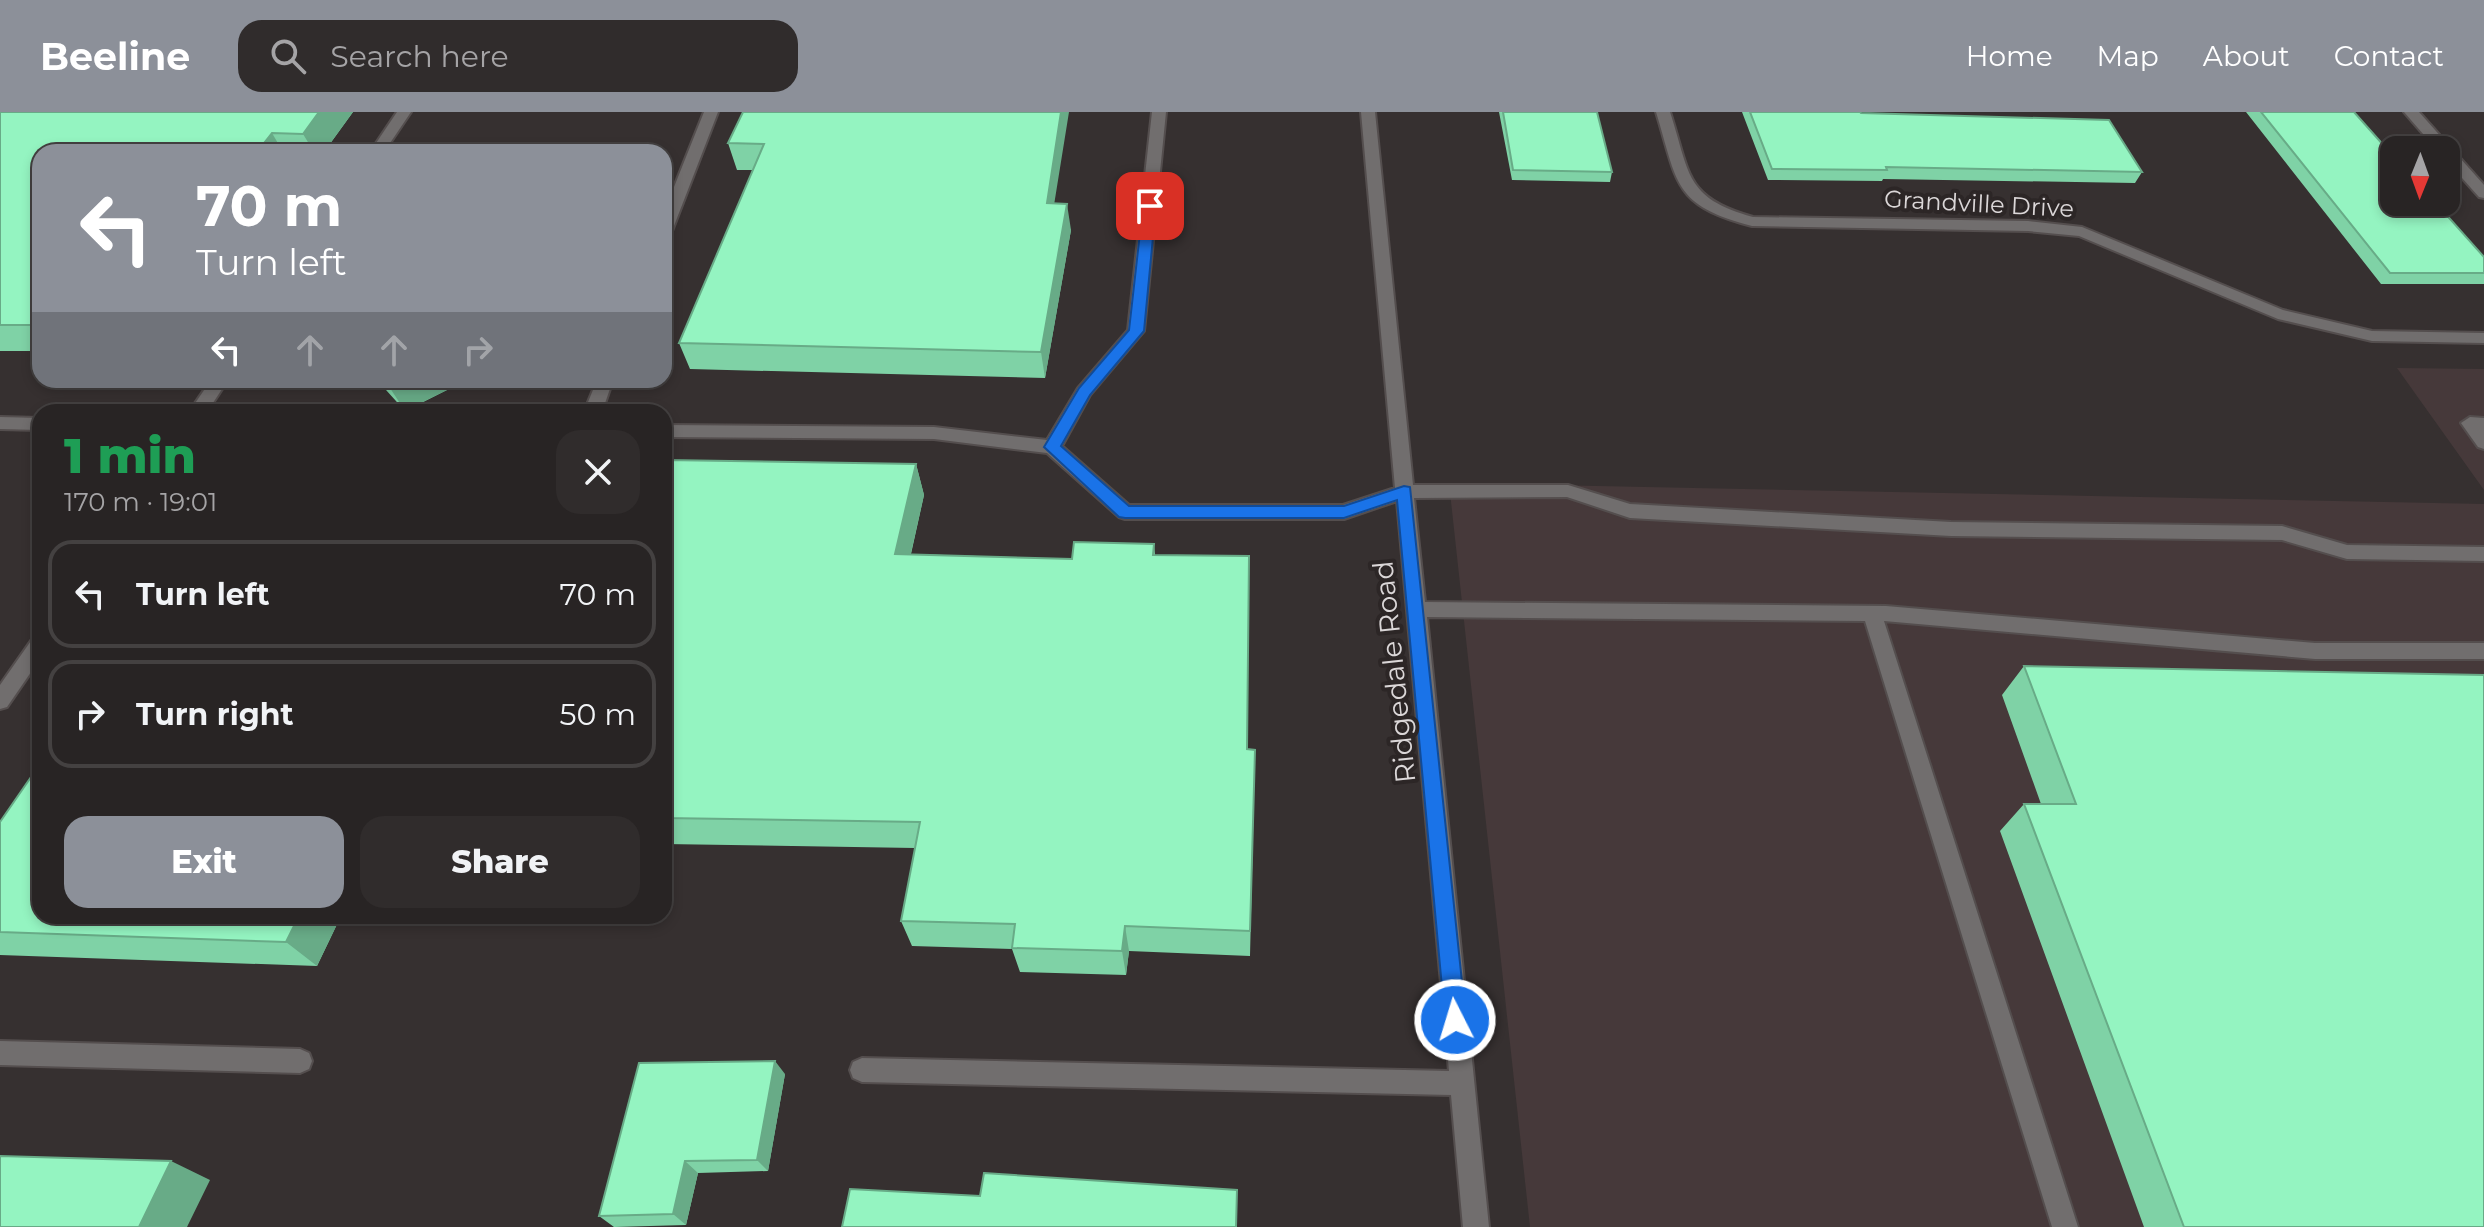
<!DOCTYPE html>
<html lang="en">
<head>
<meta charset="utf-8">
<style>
  body { margin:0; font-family:Montserrat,sans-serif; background:#302c2c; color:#f1f3f6; height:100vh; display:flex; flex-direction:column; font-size:30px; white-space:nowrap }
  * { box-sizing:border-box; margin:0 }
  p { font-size:26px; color:#a5a4a6 }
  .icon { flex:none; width:44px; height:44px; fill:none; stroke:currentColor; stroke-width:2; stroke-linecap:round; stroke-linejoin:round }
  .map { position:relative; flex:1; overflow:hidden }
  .sheet { position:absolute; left:32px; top:292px; width:640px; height:520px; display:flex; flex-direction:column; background:#282424; border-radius:24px; box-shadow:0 4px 12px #0003,0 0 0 2px #444141 }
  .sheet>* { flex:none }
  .guide { position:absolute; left:32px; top:32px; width:640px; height:244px; border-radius:24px; box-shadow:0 4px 12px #0003,0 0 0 2px #444141; background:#8c9099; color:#fff; overflow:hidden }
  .needle { width:52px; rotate:181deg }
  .fabs { position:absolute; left:2380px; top:24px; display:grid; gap:16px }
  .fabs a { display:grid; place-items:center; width:80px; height:80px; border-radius:16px; background:#282424; box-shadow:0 4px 12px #0003,0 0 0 2px #444141; font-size:40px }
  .pin { position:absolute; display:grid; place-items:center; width:68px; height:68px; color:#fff; margin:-34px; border-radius:16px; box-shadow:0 4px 12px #0006 }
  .me { position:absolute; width:88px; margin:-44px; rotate:355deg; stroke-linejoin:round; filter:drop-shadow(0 0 6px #0008) }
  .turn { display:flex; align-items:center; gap:28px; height:168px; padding:0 32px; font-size:36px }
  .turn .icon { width:104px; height:104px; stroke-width:2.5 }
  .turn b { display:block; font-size:56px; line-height:68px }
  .lanes { display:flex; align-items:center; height:76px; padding:0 32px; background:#0003; justify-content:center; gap:40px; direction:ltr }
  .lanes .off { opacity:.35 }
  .round { display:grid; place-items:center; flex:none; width:84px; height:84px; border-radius:24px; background:#302c2c }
  .head { display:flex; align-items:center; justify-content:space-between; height:136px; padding:0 32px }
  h1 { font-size:48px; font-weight:800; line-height:60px; color:#1e9e55 }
  .primary-button { display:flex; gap:16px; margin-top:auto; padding:16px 32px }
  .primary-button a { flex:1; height:92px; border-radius:24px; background:#8c9099; color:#fff; font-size:32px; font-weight:800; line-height:92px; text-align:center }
  .primary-button a+a { background:#302c2c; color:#f1f3f6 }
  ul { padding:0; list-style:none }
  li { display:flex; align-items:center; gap:24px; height:108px; margin:0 16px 12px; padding:0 16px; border:4px solid #444141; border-radius:24px }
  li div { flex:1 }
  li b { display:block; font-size:30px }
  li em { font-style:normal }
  header { display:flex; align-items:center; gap:48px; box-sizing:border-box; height:112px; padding:0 40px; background:#8c9099; color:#fff }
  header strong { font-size:38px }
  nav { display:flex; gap:44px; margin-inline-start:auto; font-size:28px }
  .search { width:560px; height:72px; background:#302c2c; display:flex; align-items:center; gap:20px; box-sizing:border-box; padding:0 28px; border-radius:24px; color:#a5a4a6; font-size:30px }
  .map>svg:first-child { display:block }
  .built { fill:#46393a }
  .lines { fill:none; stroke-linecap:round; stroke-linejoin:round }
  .minor-casing { stroke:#544e4e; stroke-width:4 }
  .minor { fill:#716e6e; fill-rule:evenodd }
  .wall { fill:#7fd2a6 }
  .shaded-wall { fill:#68ab87 }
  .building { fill:#94f4c1; stroke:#68ab87; stroke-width:2 }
  .route { fill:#1a73e8; stroke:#114b97; stroke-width:2 }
  .labels { text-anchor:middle; stroke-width:8; stroke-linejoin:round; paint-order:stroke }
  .far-street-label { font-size:24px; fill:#dbd7d8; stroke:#2c2626 }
  .street-label { font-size:28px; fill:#dbd7d8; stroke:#2c2626 }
</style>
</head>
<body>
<header>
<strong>Beeline</strong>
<div class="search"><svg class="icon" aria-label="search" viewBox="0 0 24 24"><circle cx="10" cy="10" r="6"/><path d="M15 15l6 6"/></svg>Search here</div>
<nav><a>Home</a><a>Map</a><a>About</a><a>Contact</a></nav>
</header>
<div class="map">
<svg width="2484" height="1115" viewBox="0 0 2484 1115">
  <rect width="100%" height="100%" fill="#363030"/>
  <path class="built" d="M 2397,256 L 2484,257 L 2484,378 Z
    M 1449,371 L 2484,392 L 2484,1115 L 1530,1115 Z"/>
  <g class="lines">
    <defs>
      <path id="minor" d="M 397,0 L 411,0 L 384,40 L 370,40 Z
        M 704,0 L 718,0 L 672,119 L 664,124 L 664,100 Z
        M 1152,0 L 1166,0 L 1144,219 L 1090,283 L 1062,334 L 1129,393 L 1343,393 L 1395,376 L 1361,0 L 1375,0 L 1413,373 L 1568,373 L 1630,392 L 1951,410 L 2282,414 L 2347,433 L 2484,435 L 2484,449 L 2347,447 L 2282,428 L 1951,424 L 1630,406 L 1567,385 L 1414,386 L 1425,490 L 1886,494 L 2315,531 L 2484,531 L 2484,547 L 2315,547 L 1884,509 L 2078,1115 L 2052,1115 L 1865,509 L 1427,505 L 1489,1115 L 1463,1115 L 1451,983 L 862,970 L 853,966 L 850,958 L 853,950 L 862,946 L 1449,959 L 1397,389 L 1344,407 L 1125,407 L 1119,405 L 1047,341 L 934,327 L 664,325 L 664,313 L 934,315 L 1047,328 L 1078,276 L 1128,218 Z
        M 1656,0 L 1670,0 C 1690,61 1684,86 1753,105 L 2028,109 L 2082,115 L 2283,198 L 2372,219 L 2484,221 L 2484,231 L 2372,229 L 2278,207 L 2079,124 L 2028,119 L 1752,114 C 1672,93 1678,71 1656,0 Z
        M 2404,0 L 2419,0 L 2484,73 L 2484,86 L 2479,85 L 2446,48 L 2446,38 L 2437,38 Z
        M 211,268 L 228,268 L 207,300 L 189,300 Z
        M 597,268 L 613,268 L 602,300 L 584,300 Z
        M 0,305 L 40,306 L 40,318 L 0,317 Z
        M 2470,305 L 2484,306 L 2484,337 L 2478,335 L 2461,311 Z
        M 40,523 L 40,547 L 7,595 L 0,597 L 0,573 L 33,526 Z
        M 0,929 L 300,937 L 309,941 L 312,949 L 309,957 L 300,961 L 0,953 Z"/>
    </defs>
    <use href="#minor" class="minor-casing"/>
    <use href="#minor" class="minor"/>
  </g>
  <path class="wall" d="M 0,0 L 353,0 L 324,40 L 40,40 L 40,239 L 0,239 Z
    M 743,0 L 1054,91 L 1071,118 L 1045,266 L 690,257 L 679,231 L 753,58 L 737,58 L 728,31 Z
    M 1499,0 L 1597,0 L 1612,60 L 1610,70 L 1512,68 Z
    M 1742,0 L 1860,0 L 1861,1 L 2142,60 L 2135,71 L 1883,67 L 1882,69 L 1768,68 Z
    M 2246,0 L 2354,0 L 2484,145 L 2484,172 L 2381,172 Z
    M 377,268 L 467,268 L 405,299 Z
    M 664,348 L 916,352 L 924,383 L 911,442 L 1072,447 L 1154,432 L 1155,443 L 1247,637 L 1255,638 L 1250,844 L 1129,839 L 1126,863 L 1020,860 L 1012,837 L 912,834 L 901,809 L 915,736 L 664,732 Z
    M 2024,554 L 2484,1115 L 2144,1115 L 2000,719 L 2024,692 L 2041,692 L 2002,583 Z
    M 0,710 L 40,804 L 341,804 L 317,854 L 0,843 Z
    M 785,962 L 768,1059 L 698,1061 L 686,1113 L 614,1115 L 599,1104 Z"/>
  <path class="shaded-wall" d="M 319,0 L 353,0 L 324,40 L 314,40 L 303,22 Z
    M 1061,0 L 1069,0 L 1050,118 L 1047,91 Z
    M 272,21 L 283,40 L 257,40 Z
    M 1067,92 L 1071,118 L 1045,266 L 1041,240 Z
    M 398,268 L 467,268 L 405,299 L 388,273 Z
    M 916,352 L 924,383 L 904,472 L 895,442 Z
    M 299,804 L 341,804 L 317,854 L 286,830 Z
    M 1125,814 L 1129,839 L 1126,863 L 1122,839 Z
    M 775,949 L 785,962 L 768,1059 L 757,1048 Z
    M 171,1049 L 210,1068 L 187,1115 L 139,1115 Z
    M 685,1049 L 698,1061 L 686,1113 L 673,1102 Z"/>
  <path class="building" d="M 0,0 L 319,0 L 303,22 L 272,21 L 257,40 L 40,40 L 40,213 L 0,213 Z
    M 743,0 L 1061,0 L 1047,91 L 1067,92 L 1041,240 L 679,231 L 764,32 L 728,31 Z
    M 1503,0 L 1597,0 L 1612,60 L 1513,58 Z
    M 1750,0 L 1860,0 L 1861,1 L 2109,8 L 2142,60 L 1886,55 L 1887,58 L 1772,57 Z
    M 2261,0 L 2354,0 L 2394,45 L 2394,90 L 2435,90 L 2484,145 L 2484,161 L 2390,161 Z
    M 383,268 L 398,268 L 388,273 Z
    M 664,348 L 916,352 L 895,442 L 1072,447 L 1074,430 L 1154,432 L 1153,443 L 1249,444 L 1247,637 L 1255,638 L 1250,819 L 1125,814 L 1122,839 L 1012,836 L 1015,812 L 901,809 L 920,710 L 664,706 Z
    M 2024,554 L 2484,563 L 2484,1115 L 2184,1115 L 2024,692 L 2076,692 Z
    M 40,652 L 40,804 L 299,804 L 286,830 L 0,820 L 0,710 Z
    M 775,949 L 757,1048 L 685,1049 L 673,1102 L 599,1104 L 639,951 Z
    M 0,1044 L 171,1049 L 139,1115 L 0,1115 Z
    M 984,1061 L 1237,1078 L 1236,1115 L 842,1115 L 850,1077 L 980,1084 Z"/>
  <path class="route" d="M 1150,90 L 1156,94 L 1144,219 L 1090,283 L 1061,334 L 1129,394 L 1344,394 L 1404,374 L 1410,375 L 1466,908 L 1463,915 L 1455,918 L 1448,915 L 1445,908 L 1397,388 L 1344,406 L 1125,406 L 1119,405 L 1044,335 L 1079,276 L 1129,218 L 1143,94 Z"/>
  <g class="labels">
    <g class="far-street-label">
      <text transform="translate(1979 92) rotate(3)" y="8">Grandville Drive</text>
    </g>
    <g class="street-label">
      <text transform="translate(1394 560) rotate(-96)" y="10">Ridgedale Road</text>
    </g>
  </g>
</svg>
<div class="fabs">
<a><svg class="needle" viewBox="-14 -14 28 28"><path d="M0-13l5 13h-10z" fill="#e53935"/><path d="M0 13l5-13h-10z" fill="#a5a4a6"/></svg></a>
</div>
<div class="pin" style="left:1150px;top:94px;background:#d93025"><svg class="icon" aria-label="arrive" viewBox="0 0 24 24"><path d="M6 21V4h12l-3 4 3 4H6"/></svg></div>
<svg class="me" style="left:1455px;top:908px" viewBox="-20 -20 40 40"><circle r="17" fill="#1a73e8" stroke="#fff" stroke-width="3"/><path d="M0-11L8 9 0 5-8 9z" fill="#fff"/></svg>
<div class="guide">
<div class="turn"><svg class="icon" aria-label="left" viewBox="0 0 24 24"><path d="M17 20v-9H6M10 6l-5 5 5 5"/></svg><div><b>70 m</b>Turn left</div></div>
<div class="lanes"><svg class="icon" aria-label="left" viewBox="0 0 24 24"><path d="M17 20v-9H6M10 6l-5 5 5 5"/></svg><svg class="icon off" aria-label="ahead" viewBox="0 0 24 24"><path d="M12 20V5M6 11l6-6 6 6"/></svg><svg class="icon off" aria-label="ahead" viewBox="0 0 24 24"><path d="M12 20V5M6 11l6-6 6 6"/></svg><svg class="icon off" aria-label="right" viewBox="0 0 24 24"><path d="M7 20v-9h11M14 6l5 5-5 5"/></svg></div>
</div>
<section class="sheet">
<div class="head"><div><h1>1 min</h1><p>170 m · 19:01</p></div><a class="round"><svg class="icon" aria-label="close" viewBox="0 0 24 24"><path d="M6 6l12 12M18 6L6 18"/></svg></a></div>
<ul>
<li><svg class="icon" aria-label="left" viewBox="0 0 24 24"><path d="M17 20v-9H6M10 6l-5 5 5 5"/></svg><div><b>Turn left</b></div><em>70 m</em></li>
<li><svg class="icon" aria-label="right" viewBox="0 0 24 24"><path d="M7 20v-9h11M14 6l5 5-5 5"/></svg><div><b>Turn right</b></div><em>50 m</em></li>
</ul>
<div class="primary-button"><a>Exit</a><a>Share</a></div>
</section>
</div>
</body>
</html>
